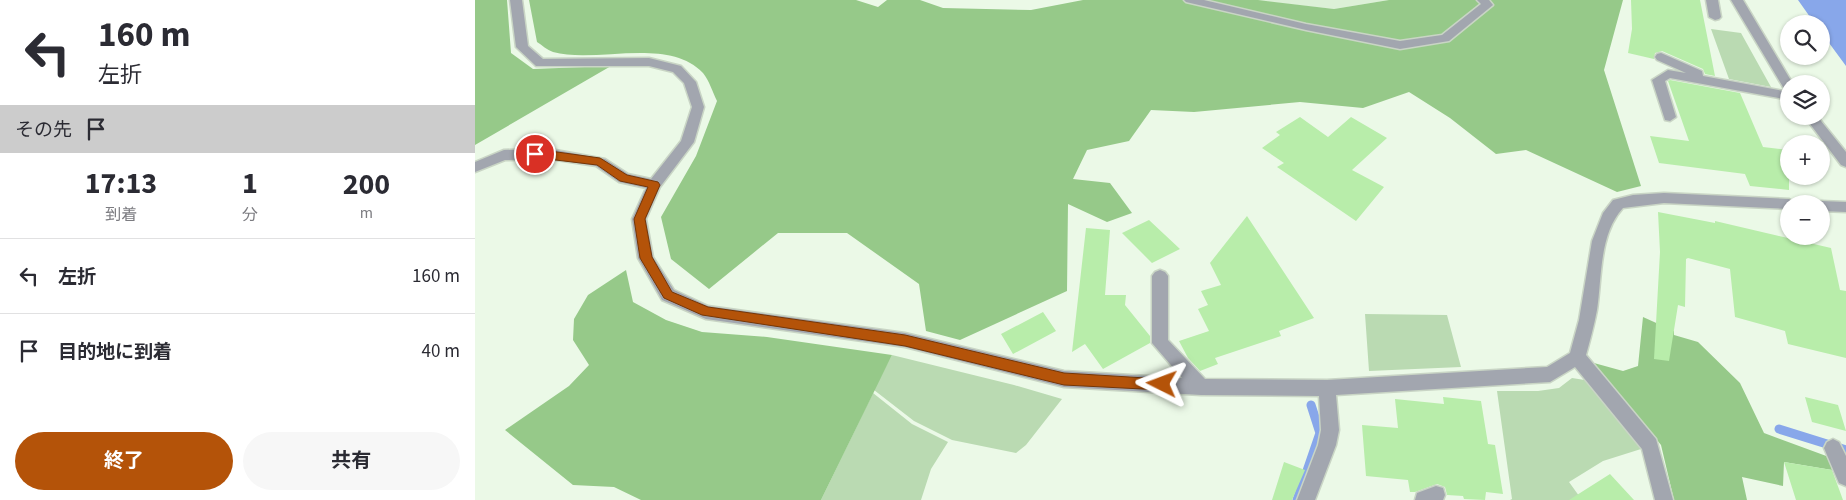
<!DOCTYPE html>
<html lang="ja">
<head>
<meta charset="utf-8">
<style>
  body { margin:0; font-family:"Source Sans 3","Noto Sans JP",sans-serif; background:#f7f7f7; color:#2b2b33; height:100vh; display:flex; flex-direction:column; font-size:19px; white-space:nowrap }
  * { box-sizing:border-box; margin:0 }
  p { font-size:16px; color:#7c7c81 }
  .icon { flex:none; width:28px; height:28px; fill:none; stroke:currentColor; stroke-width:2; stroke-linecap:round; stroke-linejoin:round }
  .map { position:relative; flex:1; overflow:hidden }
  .drawer { display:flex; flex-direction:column; background:#fff; width:475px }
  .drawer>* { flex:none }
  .top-card { background:#fff; color:#2b2b33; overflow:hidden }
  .controls { position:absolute; left:1305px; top:15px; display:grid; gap:10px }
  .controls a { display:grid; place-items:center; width:50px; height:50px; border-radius:50%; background:#fff; box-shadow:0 1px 4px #0004; font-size:25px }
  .pin { position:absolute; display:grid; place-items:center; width:42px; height:42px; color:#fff; margin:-21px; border:2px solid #fff; border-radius:50%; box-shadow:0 1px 5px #0007 }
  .me { position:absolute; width:55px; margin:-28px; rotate:273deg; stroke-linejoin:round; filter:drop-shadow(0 0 4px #0008) }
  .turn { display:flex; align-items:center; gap:18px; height:105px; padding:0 15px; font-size:22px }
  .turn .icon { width:65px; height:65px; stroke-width:2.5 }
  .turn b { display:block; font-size:35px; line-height:42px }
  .then { display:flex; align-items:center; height:48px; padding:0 15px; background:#0003; gap:10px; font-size:19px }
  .eta { display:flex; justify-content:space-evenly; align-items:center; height:85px; text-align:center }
  .eta b { font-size:30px; font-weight:700; line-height:35px }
  .action { display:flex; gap:10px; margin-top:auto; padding:10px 15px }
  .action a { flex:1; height:58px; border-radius:30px; background:#b45309; color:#fff; font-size:20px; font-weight:700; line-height:58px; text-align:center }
  .action a+a { background:#f7f7f7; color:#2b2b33 }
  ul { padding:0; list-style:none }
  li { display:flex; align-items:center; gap:15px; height:75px; padding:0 15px; border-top:1px solid #e1e1e2 }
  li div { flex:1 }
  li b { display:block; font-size:19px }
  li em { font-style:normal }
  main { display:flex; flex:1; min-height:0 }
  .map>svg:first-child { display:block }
  .built { fill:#dcf0d7 }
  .green { fill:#badab2 }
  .forest { fill:#96c989 }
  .water { fill:#88a7ea }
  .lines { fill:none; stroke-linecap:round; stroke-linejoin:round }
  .stream { stroke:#88a7ea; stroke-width:9 }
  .building { fill:#b8edaa }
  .minor-casing { stroke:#c9d5c5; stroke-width:3 }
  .minor { fill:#a2a6af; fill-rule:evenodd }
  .route { fill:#b45309; stroke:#753606 }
</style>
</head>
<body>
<main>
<section class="drawer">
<div class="top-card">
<div class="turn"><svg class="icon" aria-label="left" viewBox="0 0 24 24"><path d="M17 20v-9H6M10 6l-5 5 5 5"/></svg><div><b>160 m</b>左折</div></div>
<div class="then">その先<svg class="icon" aria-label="arrive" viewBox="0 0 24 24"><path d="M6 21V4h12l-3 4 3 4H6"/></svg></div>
</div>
<div class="eta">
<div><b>17:13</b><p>到着</p></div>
<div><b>1</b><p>分</p></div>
<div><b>200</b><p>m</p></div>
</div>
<ul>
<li><svg class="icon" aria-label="left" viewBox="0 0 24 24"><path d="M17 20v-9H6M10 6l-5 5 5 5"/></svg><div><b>左折</b></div><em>160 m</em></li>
<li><svg class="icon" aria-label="arrive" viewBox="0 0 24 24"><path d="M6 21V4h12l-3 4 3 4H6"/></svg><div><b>目的地に到着</b></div><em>40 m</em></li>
</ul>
<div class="action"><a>終了</a><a>共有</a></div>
</section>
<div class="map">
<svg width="1371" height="500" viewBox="0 0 1371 500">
  <rect width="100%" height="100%" fill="#ebf9e7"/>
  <path class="built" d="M 777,0 L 914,0 L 859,9 Z"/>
  <path class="green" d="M 1236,29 L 1266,33 L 1296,87 L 1254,79 Z
    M 890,314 L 972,315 L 986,367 L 894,371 Z
    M 417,355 L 539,385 L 587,399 L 551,445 L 541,453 L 477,440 L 439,421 L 399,390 Z
    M 1097,378 L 1116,381 L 1166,449 L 1128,461 L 1094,482 L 1107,500 L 1035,500 L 1037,499 L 1022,391 L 1063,391 L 1084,388 Z
    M 398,393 L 437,424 L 473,442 L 456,469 L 446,500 L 346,500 Z"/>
  <path class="forest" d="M 0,0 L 32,0 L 36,53 L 58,69 L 136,66 L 0,145 Z
    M 54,0 L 381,0 L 403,7 L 412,0 L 445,0 L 468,8 L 556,10 L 608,0 L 783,0 L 859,9 L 914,0 L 1148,0 L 1129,70 L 1166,186 L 1142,192 L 1051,150 L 1021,154 L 975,118 L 934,92 L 888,108 L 825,102 L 719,112 L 676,110 L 654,141 L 612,150 L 598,179 L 635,183 L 657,213 L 632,222 L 593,204 L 592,291 L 485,340 L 451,331 L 444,284 L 372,233 L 303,233 L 234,289 L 196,259 L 186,217 L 221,156 L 242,101 C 238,93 234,80 228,73 C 193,36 121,64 78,52 C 72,50 67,45 62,42 Z
    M 151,270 L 158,302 L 191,320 L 227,332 L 292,337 L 417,355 L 346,500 L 166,500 L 139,487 L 98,485 L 30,430 L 94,386 L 114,365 L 98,340 L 99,319 L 113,295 Z
    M 1168,317 L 1199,331 L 1199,335 L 1223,342 L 1265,383 L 1289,433 L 1354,457 L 1357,470 L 1309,462 L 1308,486 L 1267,477 L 1272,500 L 1199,500 L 1186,445 L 1119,363 L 1148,371 L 1163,366 Z"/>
  <path class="water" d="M 1323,0 L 1371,0 L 1371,66 L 1346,32 L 1346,24 L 1340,24 Z"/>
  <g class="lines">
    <path class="stream" d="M 1304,429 L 1371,450
      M 822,500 L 845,433 L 836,405"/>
  </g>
  <path class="building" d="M 1156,0 L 1225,0 L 1240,76 L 1230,74 L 1228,69 L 1187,51 L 1180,53 L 1179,59 L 1153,53 L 1157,29 Z
    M 1195,80 L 1265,93 L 1288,147 L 1314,150 L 1314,190 L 1275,186 L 1270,174 L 1184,163 L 1175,136 L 1214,141 L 1193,81 Z
    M 825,117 L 853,137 L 876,117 L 912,138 L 877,170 L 909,187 L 881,221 L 802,167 L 809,163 L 787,148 L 805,135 L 801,132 Z
    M 1183,212 L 1240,223 L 1240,221 L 1356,248 L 1365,290 L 1371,291 L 1371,358 L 1313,344 L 1310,331 L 1260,317 L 1255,269 L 1213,258 L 1211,259 L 1210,307 L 1203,305 L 1194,361 L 1179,359 L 1185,252 Z
    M 772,216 L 839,318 L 804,331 L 806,336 L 740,358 L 743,364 L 725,371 L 713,358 L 704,341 L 734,331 L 723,309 L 733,305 L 726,291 L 746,285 L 735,263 Z
    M 674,220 L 705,249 L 677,263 L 647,233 Z
    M 611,228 L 635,230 L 630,295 L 651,295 L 650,305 L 675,336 L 675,343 L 628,369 L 610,344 L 597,352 Z
    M 568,312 L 581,331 L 538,354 L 526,334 Z
    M 968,397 L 1006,401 L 1013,444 L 1020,445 L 1028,494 L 1011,492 L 1010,500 L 989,499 L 988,496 L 972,495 L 970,487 L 962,484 L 940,492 L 935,492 L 933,480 L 891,476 L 887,425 L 923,428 L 920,399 L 969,404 Z
    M 1330,397 L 1363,405 L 1371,431 L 1337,422 Z
    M 809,462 L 830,470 L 817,500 L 797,500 Z
    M 1309,462 L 1357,470 L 1368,500 L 1321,500 Z
    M 1135,474 L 1159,500 L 1094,500 Z"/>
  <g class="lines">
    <defs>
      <path id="minor" d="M 35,0 L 47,0 L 53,46 L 68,59 L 174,58 L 206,66 L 221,82 L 229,107 L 219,142 L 185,187 L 171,219 L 178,257 L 199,290 L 233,306 L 430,333 L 589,371 L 707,378 L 677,343 L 677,276 L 680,272 L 685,270 L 690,272 L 693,276 L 693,340 L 730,379 L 852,380 L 1072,367 L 1095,353 L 1104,320 L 1117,241 L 1128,213 L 1138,200 L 1158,195 L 1189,193 L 1314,199 L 1321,204 L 1314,204 L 1314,209 L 1189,203 L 1148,208 C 1124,234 1127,277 1122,310 C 1119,326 1115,340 1111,355 L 1181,439 L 1198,500 L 1180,500 L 1167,449 L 1100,367 L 1075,382 L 861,395 L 864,430 L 861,445 L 840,500 L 822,500 L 843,445 L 846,430 L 844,396 L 726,395 L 589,387 L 430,347 L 231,319 L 187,300 L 163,258 L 157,219 L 171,188 L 144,182 L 121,166 L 75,159 L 30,160 L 0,172 L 0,162 L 29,150 L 75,149 L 130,159 L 153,174 L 176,179 L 206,141 L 217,107 L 209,83 L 198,72 L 174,66 L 61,66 L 41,47 Z
        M 709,0 L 729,0 L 831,24 L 925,41 L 967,35 L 1006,4 L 1002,0 L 1014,0 L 1018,5 L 974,41 L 925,49 L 831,30 L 711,2 Z
        M 1231,0 L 1243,0 L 1246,17 L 1244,19 L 1240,20 L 1234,17 Z
        M 1256,0 L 1268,0 L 1318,84 L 1314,84 L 1314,91 L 1308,87 Z
        M 1186,53 L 1227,71 L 1228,76 L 1314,92 L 1314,100 L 1195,78 L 1190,81 L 1201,117 L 1195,121 L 1190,120 L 1177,80 L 1193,70 L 1211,73 L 1182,60 L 1180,57 L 1182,54 Z
        M 1329,116 L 1342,116 L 1371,152 L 1371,167 L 1366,165 Z
        M 1346,201 L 1371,202 L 1371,212 L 1346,211 L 1346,204 L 1340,204 Z
        M 1358,439 L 1364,442 L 1371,456 L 1371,486 L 1364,483 L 1349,448 L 1352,442 Z
        M 961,486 L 968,488 L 970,495 L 968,500 L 940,500 L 942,493 Z"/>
    </defs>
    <use href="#minor" class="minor-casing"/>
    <use href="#minor" class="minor"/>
  </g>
  <path class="route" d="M 60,151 L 75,151 L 125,158 L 152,175 L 183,182 L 185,185 L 170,219 L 177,257 L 197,292 L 233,307 L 430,335 L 589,373 L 687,379 L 691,380 L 693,384 L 691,389 L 687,390 L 589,385 L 430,346 L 227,315 L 189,298 L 165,258 L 159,219 L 173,187 L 145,181 L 122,165 L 56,157 L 56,152 Z"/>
</svg>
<div class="controls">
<a><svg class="icon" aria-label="search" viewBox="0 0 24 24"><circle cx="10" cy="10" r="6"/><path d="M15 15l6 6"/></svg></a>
<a><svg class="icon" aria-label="layers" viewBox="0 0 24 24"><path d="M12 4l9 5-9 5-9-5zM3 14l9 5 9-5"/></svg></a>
<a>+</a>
<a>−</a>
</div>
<div class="pin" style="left:60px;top:154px;background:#d93025"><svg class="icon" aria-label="arrive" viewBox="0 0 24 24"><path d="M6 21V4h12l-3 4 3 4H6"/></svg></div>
<svg class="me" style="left:687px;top:384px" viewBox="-20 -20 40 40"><path d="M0-17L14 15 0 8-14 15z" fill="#b45309" stroke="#fff" stroke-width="4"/></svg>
</div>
</main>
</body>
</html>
